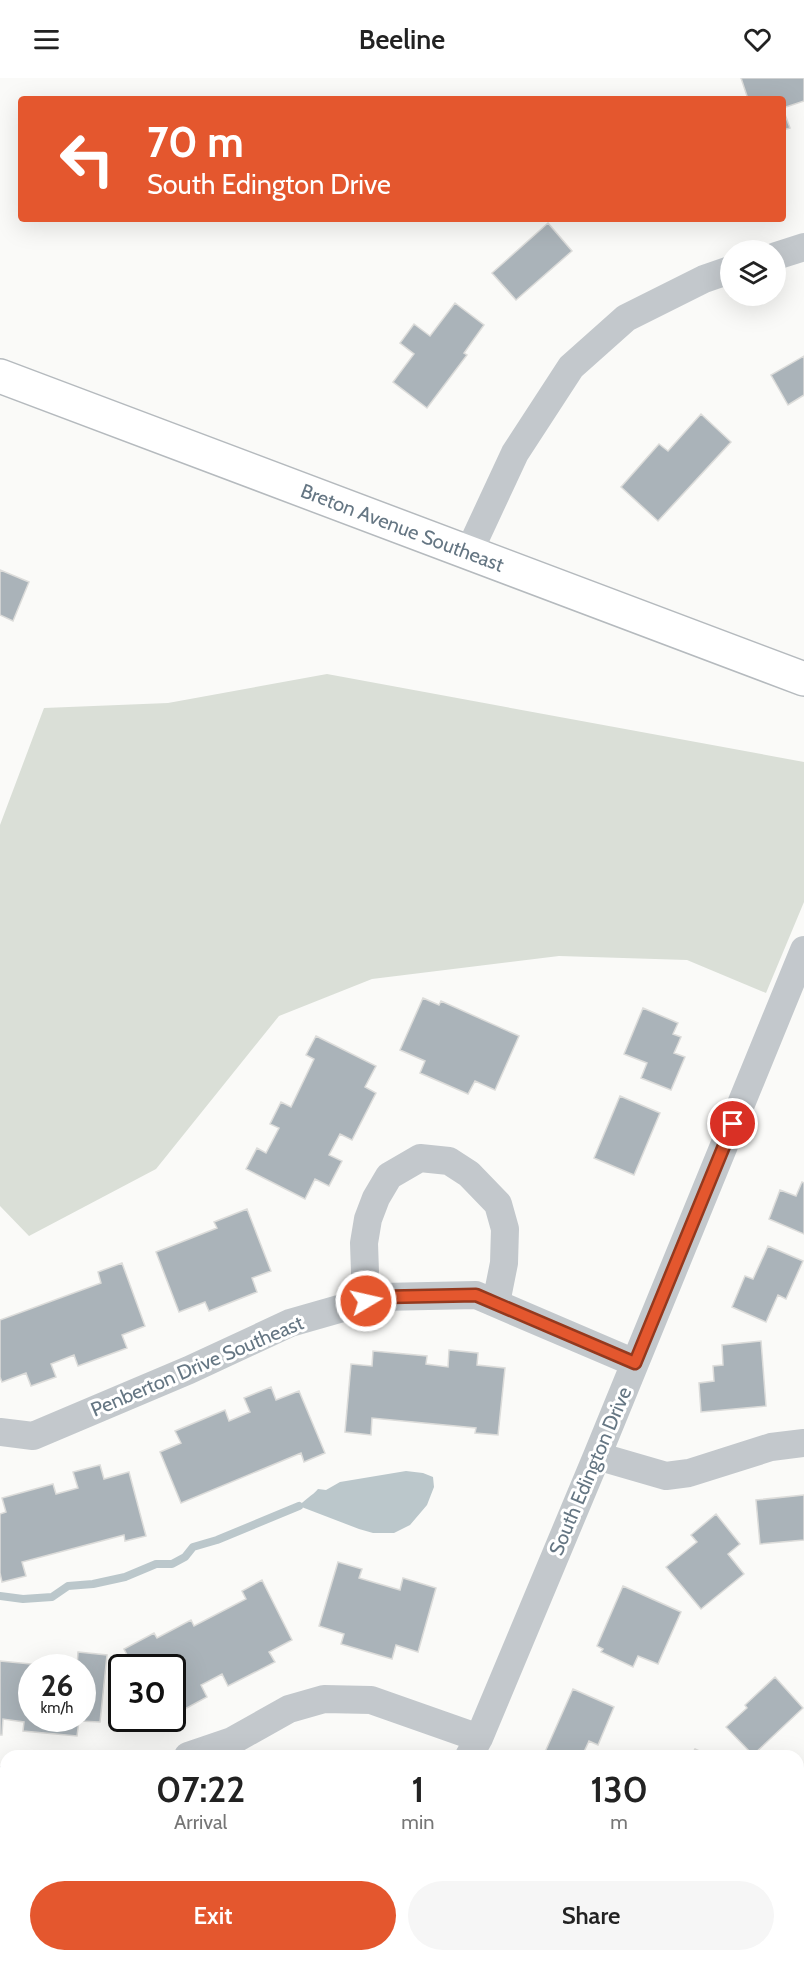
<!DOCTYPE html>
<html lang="en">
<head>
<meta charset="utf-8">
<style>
  body { margin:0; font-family:Cabin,sans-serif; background:#f6f6f6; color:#222; height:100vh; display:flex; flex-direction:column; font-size:22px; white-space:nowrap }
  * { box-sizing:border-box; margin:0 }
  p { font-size:20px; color:#767676 }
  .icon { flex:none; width:33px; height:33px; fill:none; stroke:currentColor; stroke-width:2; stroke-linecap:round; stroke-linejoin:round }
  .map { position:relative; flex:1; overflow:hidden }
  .side { position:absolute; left:0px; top:1672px; width:804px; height:212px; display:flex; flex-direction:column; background:#fff; border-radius:18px 18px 0 0; box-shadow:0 6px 24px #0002 }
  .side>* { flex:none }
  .top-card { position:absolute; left:18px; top:18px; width:768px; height:126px; border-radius:6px; box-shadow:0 6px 24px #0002; background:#e4572e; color:#fff; overflow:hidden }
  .fabs { position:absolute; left:720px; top:162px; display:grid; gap:12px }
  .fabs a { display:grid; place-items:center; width:66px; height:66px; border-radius:50%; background:#fff; box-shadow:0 6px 24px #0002; font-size:30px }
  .speed { position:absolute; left:18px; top:1576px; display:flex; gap:12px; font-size:30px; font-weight:700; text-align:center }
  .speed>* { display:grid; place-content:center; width:78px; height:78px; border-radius:50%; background:#fff; box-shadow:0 6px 24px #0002; line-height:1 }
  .speed small { font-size:15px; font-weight:400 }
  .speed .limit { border:3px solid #111; border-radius:9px; background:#fff; color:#111 }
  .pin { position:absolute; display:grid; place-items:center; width:51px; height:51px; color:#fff; margin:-26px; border:3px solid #fff; border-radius:50%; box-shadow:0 2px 6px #0007 }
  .me { position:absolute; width:66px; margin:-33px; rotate:81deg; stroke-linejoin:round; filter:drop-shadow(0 0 4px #0008) }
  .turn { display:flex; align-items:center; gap:21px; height:126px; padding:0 30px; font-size:27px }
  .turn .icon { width:78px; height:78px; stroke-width:2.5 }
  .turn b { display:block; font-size:42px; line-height:51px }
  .eta { display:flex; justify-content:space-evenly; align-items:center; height:102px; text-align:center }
  .eta b { font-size:36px; font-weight:600; line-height:42px }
  .cta { display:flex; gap:12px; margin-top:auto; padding:12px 30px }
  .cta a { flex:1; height:69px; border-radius:36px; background:#e4572e; color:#fff; font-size:24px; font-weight:600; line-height:69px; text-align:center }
  .cta a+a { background:#f6f6f6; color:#222 }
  header { display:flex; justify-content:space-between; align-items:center; height:78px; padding:0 30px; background:#fff; font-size:27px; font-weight:600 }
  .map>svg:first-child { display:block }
  .green { fill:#dadfd7 }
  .water { fill:#bbc7cb }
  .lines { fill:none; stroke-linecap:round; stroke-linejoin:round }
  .stream { stroke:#bbc7cb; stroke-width:8 }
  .building { fill:#aab3b9; stroke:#dcdcda; stroke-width:1.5 }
  .major-casing { stroke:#b5babe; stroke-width:36 }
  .minor { stroke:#c3c8cc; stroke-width:28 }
  .major { stroke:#fff; stroke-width:33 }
  .route-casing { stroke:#94391e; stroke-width:15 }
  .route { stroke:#e4572e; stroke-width:10 }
  .labels { text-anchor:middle; stroke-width:6; stroke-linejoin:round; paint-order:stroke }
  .street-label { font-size:20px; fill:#657683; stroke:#fff }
</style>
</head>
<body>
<header><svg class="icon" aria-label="menu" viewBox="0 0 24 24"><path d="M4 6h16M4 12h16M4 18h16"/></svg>Beeline<svg class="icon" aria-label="heart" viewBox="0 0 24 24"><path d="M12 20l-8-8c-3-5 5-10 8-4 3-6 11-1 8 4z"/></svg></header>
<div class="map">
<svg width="804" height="1883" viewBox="0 0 804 1883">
  <rect width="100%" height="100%" fill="#fafaf8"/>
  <path class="green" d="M 327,596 L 804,684 L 804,824 L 766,915 L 687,882 L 559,878 L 372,901 L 279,938 L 156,1091 L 29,1158 L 0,1128 L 0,747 L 44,630 L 168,625 Z"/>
  <path class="water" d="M 406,1393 L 423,1395 L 433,1399 L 434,1409 L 427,1427 L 410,1447 L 394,1455 L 373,1455 L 359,1451 L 299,1428 C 305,1421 312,1418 318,1411 L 326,1412 L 340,1404 Z"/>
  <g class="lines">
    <path class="stream" d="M 0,1518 L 23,1521 L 52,1519 L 68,1508 L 93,1506 L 125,1499 L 156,1486 L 172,1486 L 185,1479 L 193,1469 L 217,1462 L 299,1428"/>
  </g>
  <path class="building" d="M 741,0 L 804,0 L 804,23 L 783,30 L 783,21 L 748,21 Z
    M 783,31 L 790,50 L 783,52 Z
    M 548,145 L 572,173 L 516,222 L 492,195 Z
    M 455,225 L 484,247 L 464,275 L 467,277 L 427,330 L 393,304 L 414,276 L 400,265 L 414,246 L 430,258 Z
    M 804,278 L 804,317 L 788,327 L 771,297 Z
    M 701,336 L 731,364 L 658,443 L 621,409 L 659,366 L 668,373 Z
    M 0,492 L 29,504 L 13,543 L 0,537 Z
    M 423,920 L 439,927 L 441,923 L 519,958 L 495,1012 L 475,1003 L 468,1016 L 420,995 L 425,983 L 400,972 Z
    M 643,930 L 678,945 L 673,956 L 681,959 L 674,975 L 685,979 L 671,1012 L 641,1000 L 647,985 L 624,976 Z
    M 316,958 L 376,988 L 365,1009 L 376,1015 L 352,1062 L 340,1056 L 329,1077 L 342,1083 L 329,1108 L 315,1101 L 305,1121 L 246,1091 L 257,1070 L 266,1075 L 279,1050 L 270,1046 L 281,1024 L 291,1029 L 314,981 L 306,977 Z
    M 620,1018 L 660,1035 L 634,1097 L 594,1080 Z
    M 802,1104 L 804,1105 L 804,1156 L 769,1141 L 780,1112 L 796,1118 Z
    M 247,1131 L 271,1193 L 252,1200 L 257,1214 L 209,1233 L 205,1224 L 179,1234 L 156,1174 L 217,1150 L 214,1144 Z
    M 768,1168 L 803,1183 L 786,1221 L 778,1217 L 766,1244 L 732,1229 L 745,1198 L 753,1201 Z
    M 122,1185 L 145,1248 L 122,1257 L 127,1270 L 78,1288 L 74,1277 L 51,1286 L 56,1299 L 31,1308 L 26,1295 L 2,1304 L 0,1299 L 0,1242 L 101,1205 L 98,1194 Z
    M 761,1263 L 766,1328 L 701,1334 L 699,1305 L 714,1303 L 713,1288 L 723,1287 L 722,1267 Z
    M 449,1272 L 478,1275 L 477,1287 L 505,1290 L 498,1357 L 475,1355 L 476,1350 L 372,1340 L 371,1357 L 345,1354 L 351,1286 L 372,1288 L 373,1273 L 427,1278 L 426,1286 L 448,1289 Z
    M 271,1309 L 276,1322 L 299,1313 L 325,1375 L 304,1384 L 301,1375 L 181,1425 L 160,1374 L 181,1365 L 175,1353 L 225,1332 L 229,1343 L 250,1334 L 244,1320 Z
    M 100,1387 L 104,1401 L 129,1394 L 146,1458 L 125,1463 L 124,1457 L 22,1484 L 26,1498 L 2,1504 L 0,1495 L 0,1436 L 6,1434 L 2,1420 L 53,1406 L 56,1416 L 78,1410 L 73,1394 Z
    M 804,1417 L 804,1462 L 760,1466 L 756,1422 Z
    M 716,1436 L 740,1466 L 728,1476 L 744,1496 L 701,1531 L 666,1489 L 697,1464 L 691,1457 Z
    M 338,1484 L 362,1491 L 359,1500 L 400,1512 L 403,1500 L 436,1510 L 418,1574 L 396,1567 L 392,1581 L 341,1566 L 344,1556 L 319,1548 Z
    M 262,1502 L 292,1562 L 269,1574 L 275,1584 L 228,1608 L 222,1596 L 201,1607 L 207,1619 L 183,1632 L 176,1618 L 172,1620 L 172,1590 L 134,1590 L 124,1571 L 154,1555 L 157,1560 L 191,1542 L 194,1548 L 246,1521 L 242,1513 Z
    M 623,1508 L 681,1534 L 658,1586 L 638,1578 L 633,1589 L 601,1574 L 603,1571 L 597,1568 Z
    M 78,1574 L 107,1577 L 100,1644 L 79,1643 L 77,1658 L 23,1653 L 24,1644 L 3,1641 L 2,1657 L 0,1657 L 0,1583 L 72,1590 L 32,1590 L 32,1641 L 82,1641 L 82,1590 L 77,1590 Z
    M 775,1599 L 803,1630 L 753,1677 L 726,1649 L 747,1630 L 745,1627 Z
    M 573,1611 L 614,1629 L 598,1667 L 589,1663 L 582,1678 L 555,1678 L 545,1674 Z
    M 695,1671 L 710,1678 L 691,1678 Z
    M 0,1754 L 6,1755 L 6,1821 L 0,1821 Z
    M 804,1827 L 804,1883 L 779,1883 L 775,1878 L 798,1878 L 798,1832 Z
    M 429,1878 L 462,1878 L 469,1883 L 425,1883 Z
    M 578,1878 L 654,1878 L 649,1883 L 573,1883 Z"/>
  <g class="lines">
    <defs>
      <g id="major">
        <path id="s1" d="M 0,298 L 804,601"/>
      </g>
    </defs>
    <use href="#major" class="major-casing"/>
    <path class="minor" d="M 776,178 L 804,169
      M 468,476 L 515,375 L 571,289 L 626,240 L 704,201 L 730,192
      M 366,1223 L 364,1165 L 368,1141 L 376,1120 L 389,1098 L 420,1080 L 449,1083 L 469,1096 L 498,1126 L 505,1151 L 504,1185 L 496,1225
      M 0,1354 L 33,1358 L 189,1292 L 290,1245 L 381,1219 L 476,1217 L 635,1285
      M 597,1378 L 666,1398 L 689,1395 L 771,1369 L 804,1365
      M 188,1678 L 232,1663 L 289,1631 L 324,1621 L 371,1622 L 479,1660
      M 469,1678 L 479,1660 L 597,1378 L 804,872
      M 0,1702 L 6,1703
      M 798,1744 L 804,1739
      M 321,1883 L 325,1878
      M 694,1883 L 697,1878"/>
    <use href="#major" class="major"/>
  </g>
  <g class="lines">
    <defs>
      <path id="route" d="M 366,1223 L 381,1219 L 476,1217 L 635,1285 L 733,1046"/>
    </defs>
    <use href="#route" class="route-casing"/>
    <use href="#route" class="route"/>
  </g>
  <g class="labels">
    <g class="street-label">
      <text dy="7" stroke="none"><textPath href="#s1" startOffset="430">Breton Avenue Southeast</textPath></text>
      <text transform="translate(197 1288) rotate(-23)" y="7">Penberton Drive Southeast</text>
      <text transform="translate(590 1393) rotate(-67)" y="7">South Edington Drive</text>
    </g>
  </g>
</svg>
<div class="fabs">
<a><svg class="icon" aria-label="layers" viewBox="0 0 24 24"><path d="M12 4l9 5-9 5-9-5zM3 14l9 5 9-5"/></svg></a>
</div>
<div class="speed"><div>26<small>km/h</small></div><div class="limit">30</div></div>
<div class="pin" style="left:733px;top:1046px;background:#d93025"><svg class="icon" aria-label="arrive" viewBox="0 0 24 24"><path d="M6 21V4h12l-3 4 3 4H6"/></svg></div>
<svg class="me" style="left:366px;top:1223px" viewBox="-20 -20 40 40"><circle r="17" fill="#e4572e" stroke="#fff" stroke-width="3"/><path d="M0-11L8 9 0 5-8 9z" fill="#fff"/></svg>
<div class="top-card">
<div class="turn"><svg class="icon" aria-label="left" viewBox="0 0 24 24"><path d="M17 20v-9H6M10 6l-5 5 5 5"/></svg><div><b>70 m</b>South Edington Drive</div></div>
</div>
<section class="side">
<div class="eta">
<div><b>07:22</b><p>Arrival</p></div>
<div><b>1</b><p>min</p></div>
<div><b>130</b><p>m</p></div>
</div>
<div class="cta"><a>Exit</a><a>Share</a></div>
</section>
</div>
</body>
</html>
